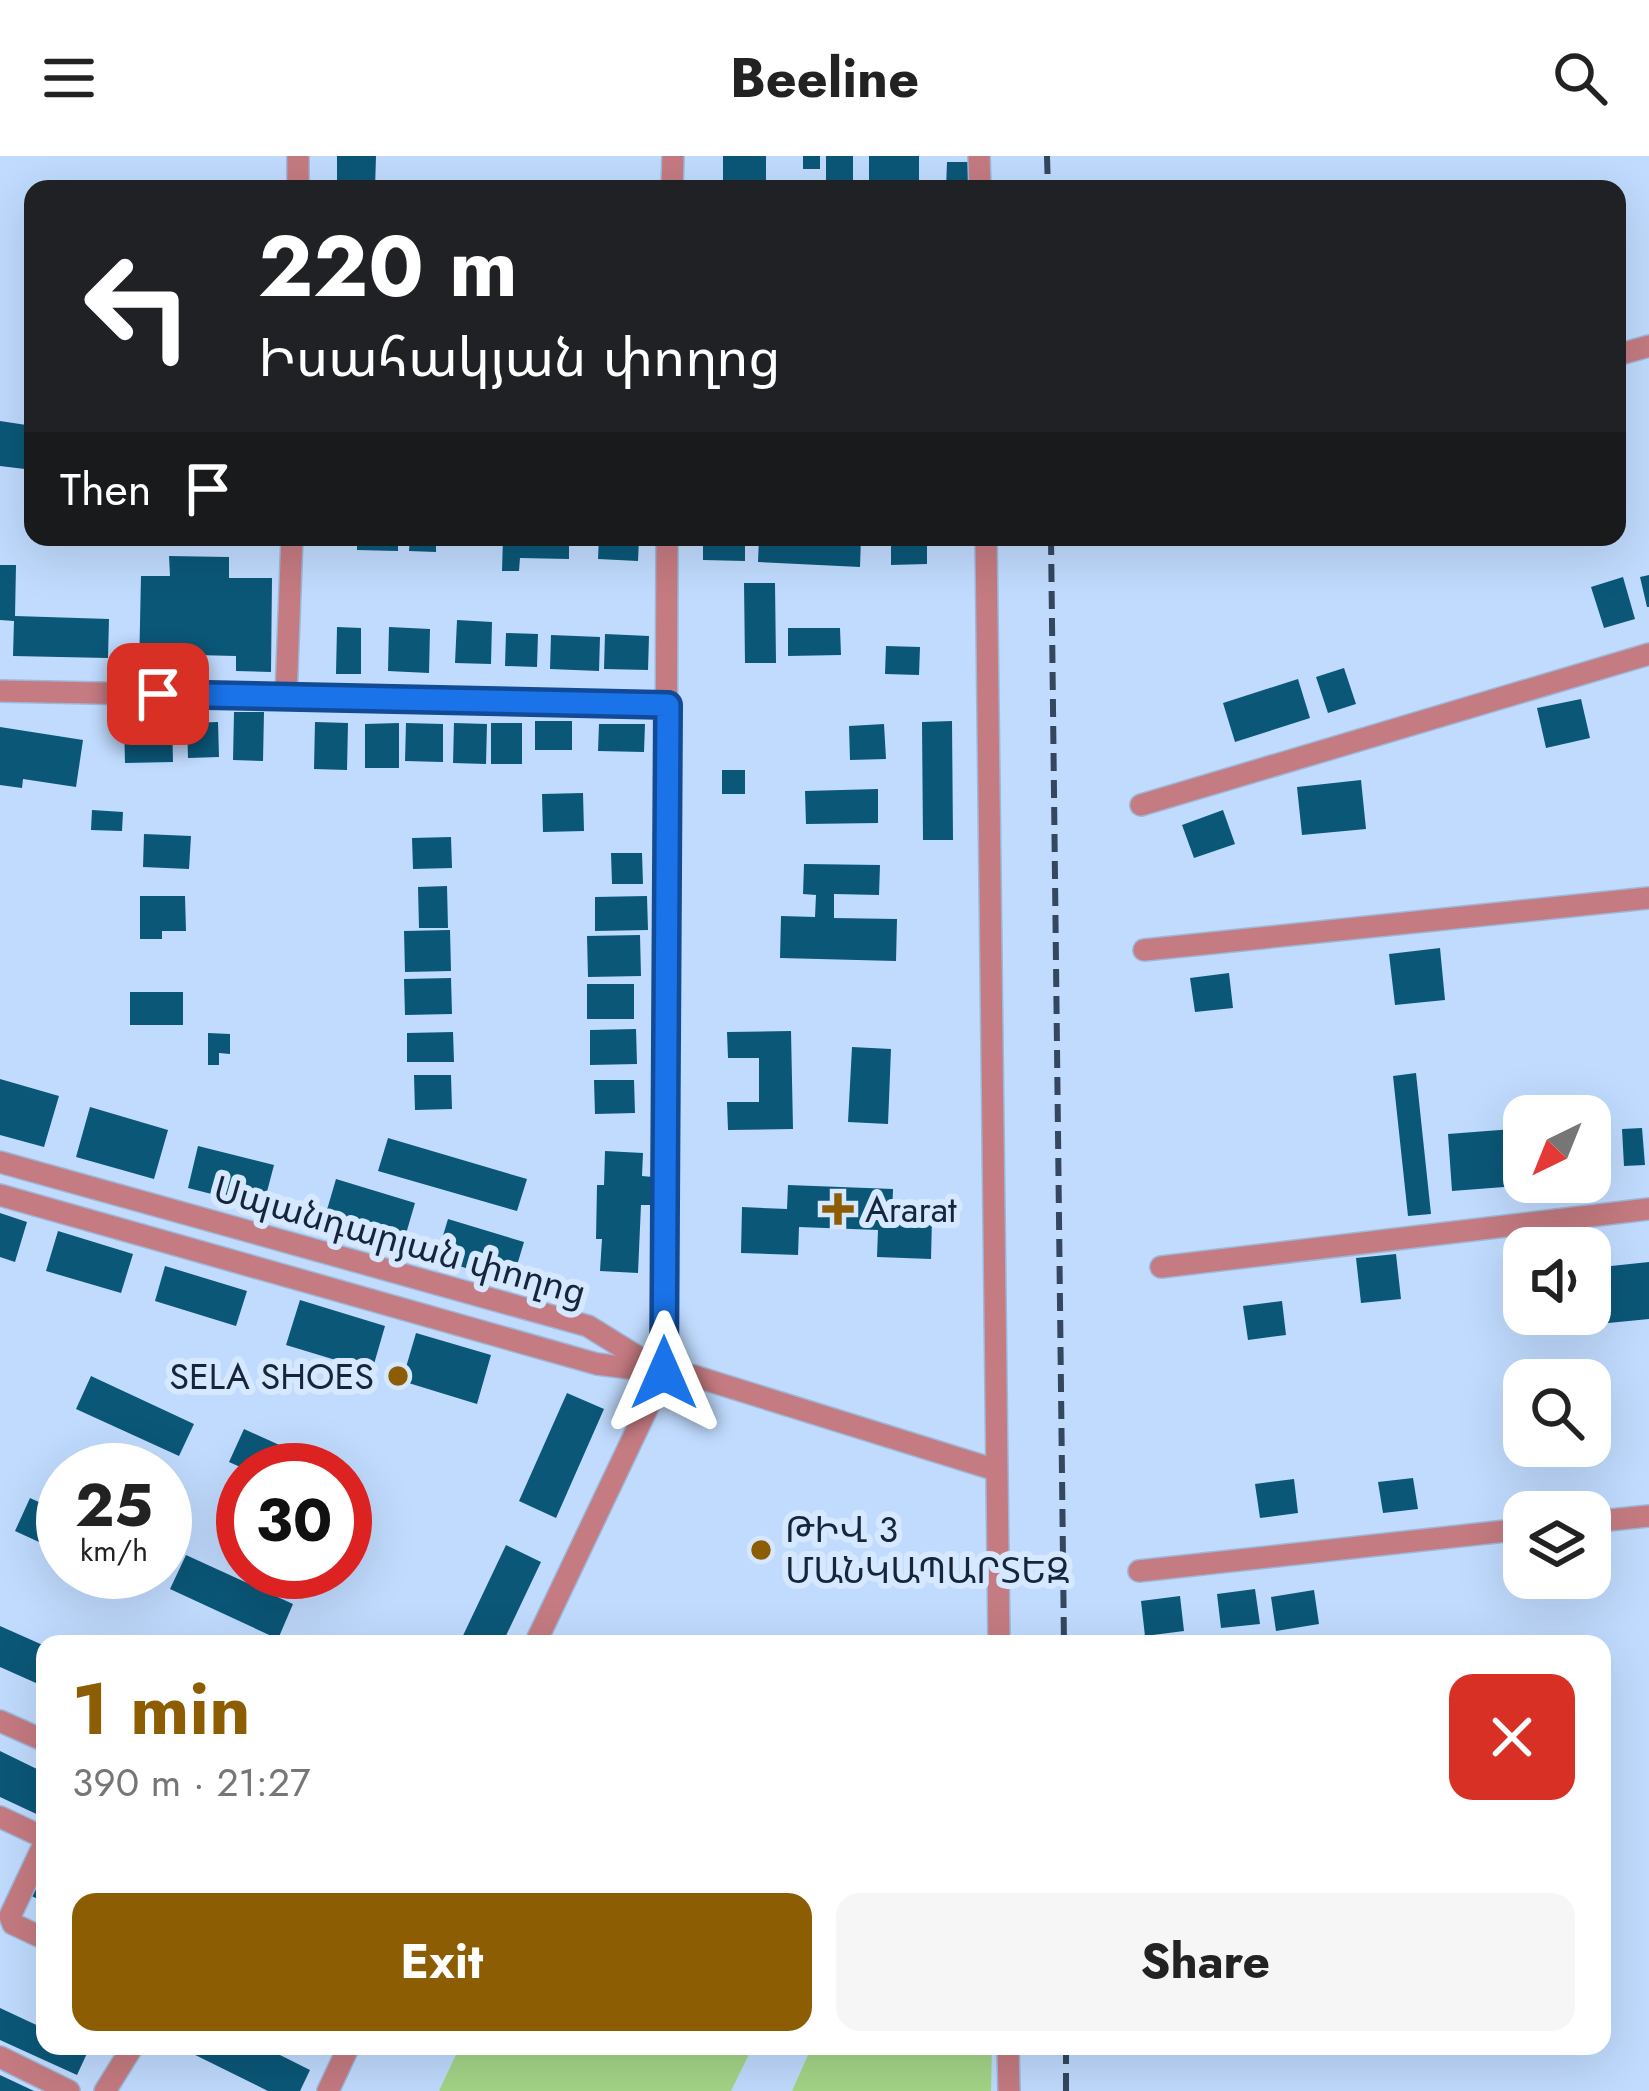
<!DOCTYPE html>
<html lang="en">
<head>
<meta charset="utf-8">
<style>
  body { margin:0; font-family:Jost,"Noto Sans Armenian",sans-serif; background:#f6f6f6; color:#222; height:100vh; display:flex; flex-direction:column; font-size:45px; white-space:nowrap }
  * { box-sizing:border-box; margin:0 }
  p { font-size:39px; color:#767676 }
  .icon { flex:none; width:66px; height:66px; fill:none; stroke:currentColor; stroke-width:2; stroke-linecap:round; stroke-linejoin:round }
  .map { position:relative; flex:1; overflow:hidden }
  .details { position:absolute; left:36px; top:1479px; width:1575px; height:420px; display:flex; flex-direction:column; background:#fff; border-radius:24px; box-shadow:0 12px 48px #0002 }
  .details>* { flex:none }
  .hud { position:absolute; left:24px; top:24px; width:1602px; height:366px; border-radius:24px; box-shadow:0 12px 48px #0002; background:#202124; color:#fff; overflow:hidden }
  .needle { width:78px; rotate:223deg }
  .tools { position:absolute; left:1503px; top:939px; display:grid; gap:24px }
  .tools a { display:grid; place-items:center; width:108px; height:108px; border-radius:24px; background:#fff; box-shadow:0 12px 48px #0002; font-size:60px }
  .speed { position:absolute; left:36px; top:1287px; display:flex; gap:24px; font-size:60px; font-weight:700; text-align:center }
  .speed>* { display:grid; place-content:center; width:156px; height:156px; border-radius:50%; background:#fff; box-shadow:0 12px 48px #0002; line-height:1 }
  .speed small { font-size:30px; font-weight:400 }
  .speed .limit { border:18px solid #d22; background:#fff; color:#111 }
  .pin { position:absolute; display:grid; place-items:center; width:102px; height:102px; color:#fff; margin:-51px; border-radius:24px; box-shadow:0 6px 18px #0006 }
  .me { position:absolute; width:132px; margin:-66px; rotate:0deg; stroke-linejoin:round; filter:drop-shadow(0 0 9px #0008) }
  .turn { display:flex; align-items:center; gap:42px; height:252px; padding:0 36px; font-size:54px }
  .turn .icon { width:156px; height:156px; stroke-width:2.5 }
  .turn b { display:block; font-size:84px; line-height:102px }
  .then { display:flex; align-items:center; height:114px; padding:0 36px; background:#0003; gap:24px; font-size:45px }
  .round { display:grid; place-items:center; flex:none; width:126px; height:126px; border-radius:24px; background:#f6f6f6 }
  .headline { display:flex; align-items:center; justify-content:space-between; height:204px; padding:0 36px }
  h1 { font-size:72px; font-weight:700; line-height:90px; color:#8c5d03 }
  .action { display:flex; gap:24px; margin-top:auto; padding:24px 36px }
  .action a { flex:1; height:138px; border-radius:24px; background:#8c5d03; color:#fff; font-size:48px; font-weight:700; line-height:138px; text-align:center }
  .action a+a { background:#f6f6f6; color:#222 }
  header { display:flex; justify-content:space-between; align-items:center; height:156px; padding:0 36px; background:#fff; font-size:54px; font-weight:700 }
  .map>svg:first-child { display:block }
  .green { fill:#a4d587 }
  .building { fill:#0b5778 }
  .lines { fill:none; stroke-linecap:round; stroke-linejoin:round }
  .minor-casing { stroke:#9eb7d7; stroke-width:24 }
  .minor { stroke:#c47b81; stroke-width:21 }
  .rail { stroke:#34475f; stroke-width:6; stroke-dasharray:18 9; stroke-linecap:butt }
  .route-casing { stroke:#114b97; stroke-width:30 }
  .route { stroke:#1a73e8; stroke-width:21 }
  .poi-dot { fill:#8c5d03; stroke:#d5e8ff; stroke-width:4.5 }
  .labels { text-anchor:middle; stroke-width:12; stroke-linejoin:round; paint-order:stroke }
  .poi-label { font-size:36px; fill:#15263c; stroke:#d5e8ff; text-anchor:start }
  .street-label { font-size:36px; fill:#15263c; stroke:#d5e8ff }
</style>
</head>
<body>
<header><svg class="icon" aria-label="menu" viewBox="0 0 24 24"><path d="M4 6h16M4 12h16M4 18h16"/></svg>Beeline<svg class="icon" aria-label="search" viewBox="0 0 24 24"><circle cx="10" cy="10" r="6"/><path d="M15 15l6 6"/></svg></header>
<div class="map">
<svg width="1649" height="1935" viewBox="0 0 1649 1935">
  <rect width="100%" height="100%" fill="#c0dbfe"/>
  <path class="green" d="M 460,1890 L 753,1890 L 731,1935 L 439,1935 Z
    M 812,1890 L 992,1890 L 991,1935 L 792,1935 Z"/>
  <path class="building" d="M 337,0 L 376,0 L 375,33 L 337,33 Z
    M 723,0 L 766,0 L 766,33 L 723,33 Z
    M 803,0 L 820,0 L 820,13 L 803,13 Z
    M 826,0 L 853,0 L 853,33 L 826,33 Z
    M 869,0 L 919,0 L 919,33 L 869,33 Z
    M 947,6 L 973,6 L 972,33 L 946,33 Z
    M 0,265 L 33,270 L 33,314 L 0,310 Z
    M 357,381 L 398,381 L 398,395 L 357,394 Z
    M 410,381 L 436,381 L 436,396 L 409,395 Z
    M 503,381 L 569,381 L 569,403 L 520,402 L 519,415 L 502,415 Z
    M 599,381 L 639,381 L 638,405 L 598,403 Z
    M 703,381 L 745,381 L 745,405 L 703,404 Z
    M 759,381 L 861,381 L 860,411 L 758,406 Z
    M 891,381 L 927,381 L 927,408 L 891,409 Z
    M 169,400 L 229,401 L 229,422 L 272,422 L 271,516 L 236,515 L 236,500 L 195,499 L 195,516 L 139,515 L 141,420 L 170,420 Z
    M 0,409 L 16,409 L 15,460 L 109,463 L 108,502 L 13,500 L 14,465 L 0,464 Z
    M 1649,419 L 1649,451 L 1647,451 L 1640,421 Z
    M 1623,421 L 1635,463 L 1604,472 L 1591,431 Z
    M 744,427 L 775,427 L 776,507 L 745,507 Z
    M 457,464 L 492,466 L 491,508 L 455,507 Z
    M 337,471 L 361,472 L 361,518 L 336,518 Z
    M 389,471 L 430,473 L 429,517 L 388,515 Z
    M 788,472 L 840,472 L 841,499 L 788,500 Z
    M 506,477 L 538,478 L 537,511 L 505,510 Z
    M 605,478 L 649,480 L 648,514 L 604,513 Z
    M 551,479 L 600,481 L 599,515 L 550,513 Z
    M 886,490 L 920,491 L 919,519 L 885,518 Z
    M 1344,512 L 1356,548 L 1328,557 L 1316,521 Z
    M 1298,523 L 1310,562 L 1235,586 L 1223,547 Z
    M 1581,543 L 1590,582 L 1546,592 L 1537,552 Z
    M 234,556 L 264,556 L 263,605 L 233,604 Z
    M 172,565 L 173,606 L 125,607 L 124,566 Z
    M 535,565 L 572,565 L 572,594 L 535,594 Z
    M 952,565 L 953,684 L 923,684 L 922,566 Z
    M 218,566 L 219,601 L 188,602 L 187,567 Z
    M 315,566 L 348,567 L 347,614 L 314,613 Z
    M 399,567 L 399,612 L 365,612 L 365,568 Z
    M 406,567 L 443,568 L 443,606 L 405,605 Z
    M 454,567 L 487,568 L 486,608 L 453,607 Z
    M 491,567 L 522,567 L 522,608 L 491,608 Z
    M 599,568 L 645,568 L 644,596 L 598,595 Z
    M 884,568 L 886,603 L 850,604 L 849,570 Z
    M 0,571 L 83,584 L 76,631 L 23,623 L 22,632 L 0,629 Z
    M 722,614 L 745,614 L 745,638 L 722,638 Z
    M 1361,624 L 1366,673 L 1302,679 L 1297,631 Z
    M 878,633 L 878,667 L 806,668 L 805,635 Z
    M 583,637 L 584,675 L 543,676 L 542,638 Z
    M 92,654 L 123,656 L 122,675 L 91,674 Z
    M 1223,654 L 1235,688 L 1194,702 L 1182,669 Z
    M 144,678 L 191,680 L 189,713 L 143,711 Z
    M 451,681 L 452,712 L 413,713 L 412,682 Z
    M 611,697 L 642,697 L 643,728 L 612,728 Z
    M 804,708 L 880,709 L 879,739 L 834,738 L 834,762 L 897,763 L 896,805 L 780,802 L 781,760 L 815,761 L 816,739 L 803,738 Z
    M 447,730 L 448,772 L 419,772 L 418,731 Z
    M 140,740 L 185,740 L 186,775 L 162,775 L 162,783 L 140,783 Z
    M 647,740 L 648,774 L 595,775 L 595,741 Z
    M 450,774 L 451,815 L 405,816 L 404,775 Z
    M 640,779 L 641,820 L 588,821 L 587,780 Z
    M 1440,792 L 1445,844 L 1395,849 L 1389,798 Z
    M 1229,817 L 1233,852 L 1195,856 L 1190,822 Z
    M 451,822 L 452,858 L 405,859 L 404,823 Z
    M 587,828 L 634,828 L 634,863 L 587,863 Z
    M 130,836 L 183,836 L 183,869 L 130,869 Z
    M 636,873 L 637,908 L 590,909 L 590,874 Z
    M 791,875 L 793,973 L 728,974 L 727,946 L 759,946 L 759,902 L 728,902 L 727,876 Z
    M 453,876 L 454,906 L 407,906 L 407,877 Z
    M 208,877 L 230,878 L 230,898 L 219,897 L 219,909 L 208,909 Z
    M 852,891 L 891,893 L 888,968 L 848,966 Z
    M 1416,917 L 1431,1058 L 1408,1060 L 1393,920 Z
    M 414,919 L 451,919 L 452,953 L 415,954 Z
    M 0,923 L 59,940 L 44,991 L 0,979 Z
    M 594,924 L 634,924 L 635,957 L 595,958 Z
    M 90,951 L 168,974 L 154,1023 L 76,1001 Z
    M 1642,972 L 1645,1009 L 1624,1010 L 1622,973 Z
    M 1513,973 L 1517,1030 L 1452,1035 L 1448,978 Z
    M 388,982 L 527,1023 L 517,1055 L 378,1015 Z
    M 198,990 L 274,1009 L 263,1051 L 188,1032 Z
    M 605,995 L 643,997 L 642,1020 L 653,1021 L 652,1049 L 641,1049 L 638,1117 L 600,1115 L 602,1083 L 596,1083 L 597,1029 L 604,1029 Z
    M 336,1023 L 415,1047 L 403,1088 L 324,1064 Z
    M 788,1029 L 893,1033 L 892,1061 L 932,1062 L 931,1103 L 877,1101 L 878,1074 L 799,1071 L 798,1099 L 741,1097 L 742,1051 L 787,1053 Z
    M 0,1057 L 27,1066 L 15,1106 L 0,1101 Z
    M 448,1063 L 524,1086 L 512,1126 L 436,1103 Z
    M 58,1075 L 133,1098 L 121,1137 L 46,1115 Z
    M 1396,1098 L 1401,1143 L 1361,1147 L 1356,1102 Z
    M 1649,1106 L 1649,1163 L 1598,1168 L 1592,1112 Z
    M 165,1110 L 247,1135 L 236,1170 L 155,1145 Z
    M 300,1144 L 385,1170 L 372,1215 L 286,1189 Z
    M 1282,1145 L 1286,1179 L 1248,1184 L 1243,1150 Z
    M 416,1177 L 491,1199 L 477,1248 L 402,1225 Z
    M 91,1220 L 194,1268 L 179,1300 L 76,1253 Z
    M 567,1237 L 604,1253 L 556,1362 L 519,1345 Z
    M 244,1273 L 275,1287 L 334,1314 L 247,1314 L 229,1306 Z
    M 345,1319 L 359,1325 L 345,1355 Z
    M 1413,1322 L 1418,1353 L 1383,1357 L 1378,1326 Z
    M 1294,1323 L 1298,1357 L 1260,1362 L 1255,1328 Z
    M 30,1342 L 63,1357 L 63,1397 L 15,1375 Z
    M 506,1389 L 541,1406 L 502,1488 L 459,1488 Z
    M 186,1399 L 293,1448 L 278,1483 L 170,1433 Z
    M 1524,1401 L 1524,1422 L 1549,1422 L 1550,1432 L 1512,1437 L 1507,1403 Z
    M 1255,1433 L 1260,1468 L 1221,1472 L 1217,1438 Z
    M 1314,1434 L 1319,1468 L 1276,1475 L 1271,1441 Z
    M 1180,1440 L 1184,1475 L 1145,1480 L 1141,1445 Z
    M 0,1470 L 45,1490 L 45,1531 L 0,1511 Z
    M 0,1595 L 45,1617 L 45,1662 L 0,1641 Z
    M 45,1707 L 45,1746 L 29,1739 Z
    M 0,1852 L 45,1873 L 45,1890 L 89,1893 L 77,1919 L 0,1884 Z
    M 177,1890 L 262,1890 L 310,1914 L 300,1935 L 268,1935 Z
    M 0,1919 L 34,1935 L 0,1935 Z"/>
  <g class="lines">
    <defs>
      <path id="minor" d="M 298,0 L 298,33
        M 979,0 L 980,33
        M 672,33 L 673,0
        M 1617,199 L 1649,190
        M 986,381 L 999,1488
        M 0,535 L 667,549
        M 286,540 L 292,381
        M 1141,649 L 1649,498
        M 1144,794 L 1649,742
        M 0,1006 L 588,1170 L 659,1214
        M 0,1039 L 597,1208 L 694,1220 L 996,1314
        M 1161,1111 L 1649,1053
        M 1590,1366 L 1649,1360
        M 1139,1415 L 1524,1373
        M 535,1488 L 664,1217 L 667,381
        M 0,1565 L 45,1585
        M 0,1661 L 45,1682
        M 45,1686 L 10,1760 L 13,1768 L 45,1783
        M 1008,1890 L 1009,1935
        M 0,1901 L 69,1935
        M 105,1935 L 133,1890
        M 328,1935 L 349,1890"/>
    </defs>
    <use href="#minor" class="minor-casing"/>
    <use href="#minor" class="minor"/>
    <path class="rail" d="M 1047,0 L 1048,33
      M 1051,381 L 1064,1488
      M 1066,1890 L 1066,1935"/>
  </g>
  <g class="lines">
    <defs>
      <path id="route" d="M 158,538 L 668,549 L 664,1217"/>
    </defs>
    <use href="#route" class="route-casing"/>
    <use href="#route" class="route"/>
  </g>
  <g class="poi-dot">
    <path d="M832 1035h12v12h12v12h-12v12h-12v-12h-12v-12h12z"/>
    <circle cx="398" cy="1220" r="12"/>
    <circle cx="761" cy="1394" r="12"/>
  </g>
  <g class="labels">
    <g class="poi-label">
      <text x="865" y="1066">Ararat</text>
      <text x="374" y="1233" text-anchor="end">SELA SHOES</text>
      <text x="785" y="1386">ԹԻՎ 3<tspan x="785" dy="41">ՄԱՆԿԱՊԱՐՏԵԶ</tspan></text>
    </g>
    <g class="street-label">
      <text transform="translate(400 1084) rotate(16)" y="13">Սպանդարյան փողոց</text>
    </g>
  </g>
</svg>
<div class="tools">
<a><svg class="needle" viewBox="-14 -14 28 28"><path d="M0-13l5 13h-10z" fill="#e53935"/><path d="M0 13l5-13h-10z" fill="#767676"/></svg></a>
<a><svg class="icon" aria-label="sound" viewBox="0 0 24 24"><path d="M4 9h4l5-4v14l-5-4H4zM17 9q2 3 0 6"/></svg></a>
<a><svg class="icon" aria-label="search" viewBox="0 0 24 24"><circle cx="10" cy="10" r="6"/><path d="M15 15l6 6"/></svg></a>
<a><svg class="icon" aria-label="layers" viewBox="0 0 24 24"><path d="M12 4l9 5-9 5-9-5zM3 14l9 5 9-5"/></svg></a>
</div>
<div class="speed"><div>25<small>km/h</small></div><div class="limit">30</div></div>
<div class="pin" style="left:158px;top:538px;background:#d93025"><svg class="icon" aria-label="arrive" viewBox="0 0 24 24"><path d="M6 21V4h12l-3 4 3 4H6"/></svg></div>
<svg class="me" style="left:664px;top:1217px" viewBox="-20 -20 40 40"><path d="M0-17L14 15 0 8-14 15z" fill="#1a73e8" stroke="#fff" stroke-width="4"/></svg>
<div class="hud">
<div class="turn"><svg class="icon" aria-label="left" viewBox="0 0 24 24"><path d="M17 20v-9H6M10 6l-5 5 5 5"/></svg><div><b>220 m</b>Իսահակյան փողոց</div></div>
<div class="then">Then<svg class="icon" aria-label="arrive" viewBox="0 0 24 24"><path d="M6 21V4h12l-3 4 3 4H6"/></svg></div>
</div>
<section class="details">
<div class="headline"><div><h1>1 min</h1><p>390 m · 21:27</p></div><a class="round" style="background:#d93025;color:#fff"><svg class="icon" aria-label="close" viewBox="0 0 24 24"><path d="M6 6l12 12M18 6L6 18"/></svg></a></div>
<div class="action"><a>Exit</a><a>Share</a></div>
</section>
</div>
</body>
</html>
